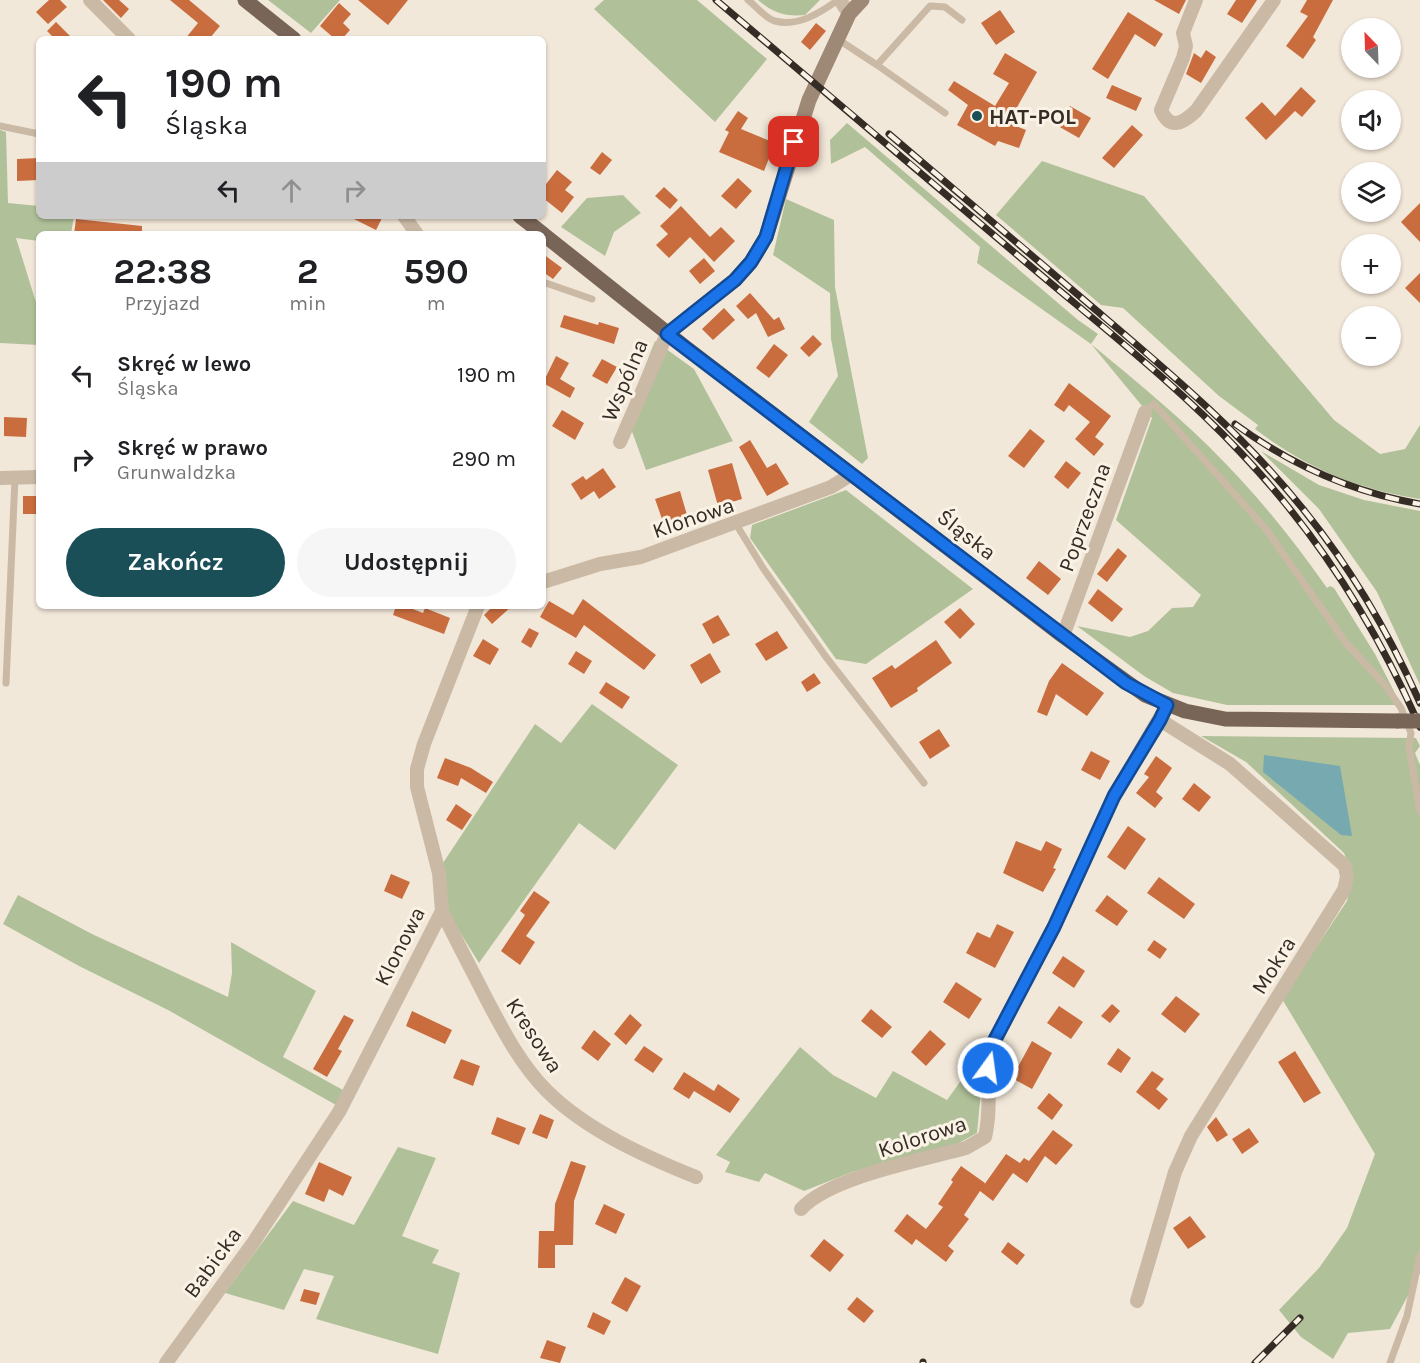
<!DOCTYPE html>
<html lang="pl">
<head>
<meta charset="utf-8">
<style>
  body { margin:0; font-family:Karla,sans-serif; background:#f6f6f6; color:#202124; height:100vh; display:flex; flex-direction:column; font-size:22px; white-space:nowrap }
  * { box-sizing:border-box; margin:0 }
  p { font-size:20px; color:#757577 }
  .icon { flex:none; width:33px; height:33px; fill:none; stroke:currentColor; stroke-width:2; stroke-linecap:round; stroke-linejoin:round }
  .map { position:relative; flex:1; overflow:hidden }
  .drawer { position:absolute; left:36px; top:231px; width:510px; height:378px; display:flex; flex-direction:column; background:#fff; border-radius:9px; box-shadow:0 2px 4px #0004 }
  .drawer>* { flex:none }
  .guide { position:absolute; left:36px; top:36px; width:510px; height:183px; border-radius:9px; box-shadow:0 2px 4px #0004; background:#fff; color:#202124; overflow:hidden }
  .needle { width:39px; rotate:337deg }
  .fabs { position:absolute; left:1341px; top:18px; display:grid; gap:12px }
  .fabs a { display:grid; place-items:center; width:60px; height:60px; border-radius:50%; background:#fff; box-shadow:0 2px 4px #0004; font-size:30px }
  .pin { position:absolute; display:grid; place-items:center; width:51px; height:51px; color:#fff; margin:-26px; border-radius:12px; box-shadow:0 3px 9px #0006 }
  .me { position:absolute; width:66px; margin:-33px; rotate:14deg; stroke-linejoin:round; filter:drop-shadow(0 0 4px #0008) }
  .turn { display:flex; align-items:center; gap:21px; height:126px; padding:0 30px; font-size:27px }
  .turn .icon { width:78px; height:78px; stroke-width:2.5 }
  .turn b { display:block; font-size:42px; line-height:51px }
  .lanes { display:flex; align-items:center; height:57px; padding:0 30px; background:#0003; justify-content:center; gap:30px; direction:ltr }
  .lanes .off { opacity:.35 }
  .eta { display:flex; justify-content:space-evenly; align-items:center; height:102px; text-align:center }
  .eta b { font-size:36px; font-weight:700; line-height:42px }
  .primary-button { display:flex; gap:12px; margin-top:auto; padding:12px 30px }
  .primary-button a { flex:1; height:69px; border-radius:36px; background:#1b4f58; color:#fff; font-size:24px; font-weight:700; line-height:69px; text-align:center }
  .primary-button a+a { background:#f6f6f6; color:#202124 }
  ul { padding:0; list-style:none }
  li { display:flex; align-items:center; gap:18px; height:84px; padding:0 30px }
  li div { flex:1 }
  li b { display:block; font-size:22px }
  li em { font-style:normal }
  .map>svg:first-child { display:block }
  .green { fill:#b0c199 }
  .water { fill:#77a9b0 }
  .building { fill:#c96d3f }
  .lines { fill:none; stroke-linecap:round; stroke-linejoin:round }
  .lane { stroke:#cab9a5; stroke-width:7 }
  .street { stroke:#cab9a5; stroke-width:14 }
  .secondary { stroke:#9e8876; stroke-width:15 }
  .primary { stroke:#786557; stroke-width:15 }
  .rail-casing { stroke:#352c26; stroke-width:7 }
  .rail { stroke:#faf2e5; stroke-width:4.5; stroke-dasharray:14; stroke-linecap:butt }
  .primary-bridge { stroke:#786557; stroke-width:15 }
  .route-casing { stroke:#114b97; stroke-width:15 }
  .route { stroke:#1a73e8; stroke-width:10 }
  .poi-dot { fill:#1b4f58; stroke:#faf2e5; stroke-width:2 }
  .labels { text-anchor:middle; stroke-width:6; stroke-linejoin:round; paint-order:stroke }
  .poi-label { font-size:22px; font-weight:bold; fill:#352c26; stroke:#faf2e5; text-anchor:start }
  .street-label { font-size:22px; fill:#352c26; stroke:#faf2e5 }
</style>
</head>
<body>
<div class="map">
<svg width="1420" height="1363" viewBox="0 0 1420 1363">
  <rect width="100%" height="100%" fill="#f2e8d9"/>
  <path class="green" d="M 268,0 L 340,0 L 311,33 Z
    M 604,0 L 697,0 L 767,59 L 715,122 L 594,9 Z
    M 758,0 L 820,0 L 805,15 C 785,17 773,13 758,0 Z
    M 847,123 L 1078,320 L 1098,334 L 1091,344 C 1137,382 1184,420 1225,463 C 1263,502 1296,544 1327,588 L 1330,586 L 1334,588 L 1375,654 L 1401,705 L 1227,705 L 1173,693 L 1144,676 L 1077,626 L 1130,637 L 1148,631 L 1172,608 L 1193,607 L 1201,595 L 1116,520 L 1152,418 L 1091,344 L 977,263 L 980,247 L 865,147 L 831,164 L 830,140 Z
    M 0,130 L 6,132 L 8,203 L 39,206 L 39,216 L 74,216 L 71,234 L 39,234 L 39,241 L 16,238 L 39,312 L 39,345 L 0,343 Z
    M 1042,161 L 1144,196 L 1334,420 L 1380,454 L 1405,449 L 1420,425 L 1420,499 C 1357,489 1306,468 1255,429 L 1258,425 L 1219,396 L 1123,308 L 1101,305 L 996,215 Z
    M 623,195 L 641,213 L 614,232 L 605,256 L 561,227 L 587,198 Z
    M 786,199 L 834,220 L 835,287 L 868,458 L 862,464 L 809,422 L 838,376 L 831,339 L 830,293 L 773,255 Z
    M 655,341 L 694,369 L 733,441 L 646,470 L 626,415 Z
    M 1261,451 L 1319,485 L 1364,500 L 1420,511 L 1420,685 L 1377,592 L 1319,509 Z
    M 846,490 L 973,589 L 866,664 L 836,659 L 750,538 L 752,525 Z
    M 592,704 L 678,765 L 615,850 L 579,823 L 479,963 L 448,913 L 441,866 L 535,724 L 561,743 Z
    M 1201,736 L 1416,738 L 1420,746 L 1415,753 L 1420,765 L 1420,1273 L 1390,1329 L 1348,1333 L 1333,1359 L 1301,1337 L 1279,1310 L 1319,1268 L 1347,1228 L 1375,1154 L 1282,999 L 1347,901 L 1353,877 L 1344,853 L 1246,762 Z
    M 18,895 L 92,934 L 228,997 L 232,973 L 231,942 L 316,991 L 283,1057 L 343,1090 L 336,1105 L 168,1010 L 79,966 L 3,924 Z
    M 800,1047 L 833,1075 L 876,1098 L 893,1071 L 947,1100 L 973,1064 L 983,1071 L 977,1133 L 957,1144 L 852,1172 L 804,1191 L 765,1173 L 759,1182 L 725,1172 L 730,1162 L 716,1155 Z
    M 398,1147 L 436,1158 L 402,1236 L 439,1250 L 432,1263 L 460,1273 L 438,1354 L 316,1319 L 334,1276 L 304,1269 L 284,1310 L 225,1293 L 293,1201 L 354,1225 Z"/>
  <path class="water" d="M 1264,755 L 1340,766 L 1352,836 L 1341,835 L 1263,772 Z"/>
  <path class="building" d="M 49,0 L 60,0 L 67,7 L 48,24 L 36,12 Z
    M 103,0 L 119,0 L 129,9 L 121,18 Z
    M 170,0 L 189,0 L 220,26 L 209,39 L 185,39 L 198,23 Z
    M 358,0 L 408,0 L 388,25 Z
    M 1154,0 L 1186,0 L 1179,14 Z
    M 1236,0 L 1257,0 L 1242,23 L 1227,14 Z
    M 1307,0 L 1333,0 L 1313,37 L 1316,40 L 1303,59 L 1286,46 L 1308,16 L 1300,12 Z
    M 339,3 L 351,14 L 343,23 L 350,30 L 342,39 L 335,39 L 320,26 Z
    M 1000,10 L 1015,32 L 996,45 L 981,23 Z
    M 1128,12 L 1163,34 L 1155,47 L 1135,34 L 1108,79 L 1092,69 Z
    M 56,22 L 73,39 L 55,39 L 47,31 Z
    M 816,23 L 826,31 L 810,50 L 801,42 Z
    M 1206,50 L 1216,57 L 1201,83 L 1186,74 L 1194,53 L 1201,58 Z
    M 1005,53 L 1037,72 L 1008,123 L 1026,130 L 1019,148 L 998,141 L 995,146 L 957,125 L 968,105 L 948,90 L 954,81 L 995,106 L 1009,83 L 993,74 Z
    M 1112,85 L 1142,98 L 1136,111 L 1106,98 Z
    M 1301,87 L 1316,101 L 1302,117 L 1295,111 L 1266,140 L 1245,118 L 1262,102 L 1275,116 Z
    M 1070,106 L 1091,118 L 1079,138 L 1058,126 Z
    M 738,111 L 748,118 L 741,129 L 775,143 L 764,171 L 719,152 L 729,132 L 725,130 Z
    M 1132,125 L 1143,135 L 1114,168 L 1102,158 Z
    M 602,152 L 612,160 L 600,175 L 590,168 Z
    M 39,158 L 39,180 L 17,181 L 17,159 Z
    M 557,170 L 572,182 L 565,190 L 574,197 L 562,213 L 543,198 L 543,188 Z
    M 738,178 L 752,191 L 736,209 L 721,196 Z
    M 664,187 L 678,200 L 670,209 L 655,196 Z
    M 1420,203 L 1420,242 L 1401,222 Z
    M 681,206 L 710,237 L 721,227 L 735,241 L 714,262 L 690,237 L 669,258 L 656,245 L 668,234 L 660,226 Z
    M 348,216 L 383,216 L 376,230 Z
    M 76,219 L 142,226 L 142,234 L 74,234 Z
    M 543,254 L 562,268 L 553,279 L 543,272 Z
    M 704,258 L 715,271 L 700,284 L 689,271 Z
    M 1420,273 L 1420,303 L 1405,288 Z
    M 750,293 L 774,320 L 779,317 L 785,329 L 768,337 L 756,313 L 748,319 L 736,306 Z
    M 724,308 L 735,320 L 713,340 L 702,329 Z
    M 564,315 L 598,325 L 599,322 L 619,328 L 614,344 L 560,327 Z
    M 813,335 L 822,344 L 809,357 L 800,348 Z
    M 774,344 L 788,355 L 769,378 L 756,368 Z
    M 556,356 L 569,363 L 560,379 L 575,388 L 570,398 L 543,383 Z
    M 602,359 L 617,367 L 607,384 L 592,376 Z
    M 1069,383 L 1111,416 L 1095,437 L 1104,444 L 1094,456 L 1075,439 L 1090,422 L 1069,405 L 1064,412 L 1054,405 Z
    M 562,410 L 584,423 L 575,440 L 552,426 Z
    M 4,417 L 27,418 L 26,437 L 4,436 Z
    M 1030,429 L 1045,441 L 1024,468 L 1008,456 Z
    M 750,440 L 767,468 L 776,463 L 789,484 L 767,496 L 739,447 Z
    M 1066,461 L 1081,473 L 1068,489 L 1054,477 Z
    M 732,463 L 742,499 L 718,506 L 708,470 Z
    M 603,468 L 616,487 L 599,499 L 594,491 L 581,500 L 571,484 L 583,476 L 586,480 Z
    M 680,491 L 687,515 L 671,520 L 670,516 L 662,519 L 655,499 Z
    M 23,496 L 39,496 L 39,514 L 23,514 Z
    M 1118,548 L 1127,556 L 1107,582 L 1097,574 Z
    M 1039,561 L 1061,579 L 1048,595 L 1026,578 Z
    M 1098,589 L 1123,609 L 1112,622 L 1088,603 Z
    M 583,599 L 656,655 L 644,670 L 584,625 L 576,638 L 540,617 L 549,601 L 573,615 Z
    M 396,606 L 405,606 L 423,613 L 425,608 L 450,618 L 444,634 L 393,615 Z
    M 493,606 L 512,606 L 492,624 L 484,615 Z
    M 960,608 L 975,624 L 960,639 L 944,622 Z
    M 718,615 L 730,635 L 713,644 L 702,624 Z
    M 529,628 L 539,633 L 531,648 L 521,642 Z
    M 777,631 L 788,648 L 766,661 L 755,644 Z
    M 483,639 L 499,649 L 490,665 L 473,656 Z
    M 936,640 L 952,663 L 917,688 L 918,691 L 891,708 L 872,678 L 892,665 L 895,669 Z
    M 576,651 L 592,661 L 584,674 L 568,664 Z
    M 710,653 L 721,672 L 701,684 L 690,665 Z
    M 1062,663 L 1104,693 L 1087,716 L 1056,694 L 1047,716 L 1037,712 L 1049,681 Z
    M 814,673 L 821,683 L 807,692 L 801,682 Z
    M 606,682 L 630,697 L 622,709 L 599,693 Z
    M 939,729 L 950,746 L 930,759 L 919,742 Z
    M 1091,751 L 1110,761 L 1100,780 L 1081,770 Z
    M 1156,756 L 1172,768 L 1156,792 L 1163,798 L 1155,808 L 1136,793 L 1149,777 L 1144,774 Z
    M 445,758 L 471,768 L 493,782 L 486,793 L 461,778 L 458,786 L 437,778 Z
    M 1194,783 L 1211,797 L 1199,812 L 1182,799 Z
    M 456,804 L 472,815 L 462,830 L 446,820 Z
    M 1128,826 L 1146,839 L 1125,870 L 1107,857 Z
    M 1016,841 L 1041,851 L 1046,841 L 1062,849 L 1053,868 L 1056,869 L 1043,892 L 1003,873 Z
    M 391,874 L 410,882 L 402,899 L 384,891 Z
    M 1159,877 L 1195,904 L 1184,919 L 1147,893 Z
    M 534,891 L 550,902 L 526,936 L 535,942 L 520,965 L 501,951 L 525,915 L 520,911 Z
    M 1107,895 L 1128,911 L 1117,926 L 1095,911 Z
    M 997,924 L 1014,932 L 995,968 L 966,953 L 977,932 L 990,938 Z
    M 1154,940 L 1167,949 L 1160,959 L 1147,950 Z
    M 1063,956 L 1085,971 L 1074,988 L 1052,973 Z
    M 956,982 L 982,999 L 969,1019 L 943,1002 Z
    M 1176,996 L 1200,1014 L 1185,1033 L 1161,1014 Z
    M 1112,1004 L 1120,1011 L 1110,1023 L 1101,1016 Z
    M 1059,1006 L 1083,1022 L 1071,1039 L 1047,1023 Z
    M 871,1009 L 892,1027 L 882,1038 L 861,1021 Z
    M 412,1011 L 452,1030 L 445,1044 L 406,1026 Z
    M 630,1014 L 642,1025 L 626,1045 L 614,1034 Z
    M 344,1015 L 354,1020 L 338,1049 L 342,1051 L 327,1077 L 313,1069 Z
    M 594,1030 L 611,1044 L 598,1061 L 581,1048 Z
    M 930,1030 L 946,1044 L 926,1066 L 911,1052 Z
    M 1032,1041 L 1052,1053 L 1032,1089 L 1012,1078 Z
    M 644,1046 L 663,1059 L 653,1073 L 634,1060 Z
    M 1118,1048 L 1131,1058 L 1121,1073 L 1107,1064 Z
    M 1295,1051 L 1321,1093 L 1304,1103 L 1278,1062 Z
    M 461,1059 L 480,1066 L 473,1086 L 453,1078 Z
    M 1152,1071 L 1164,1079 L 1156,1089 L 1168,1099 L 1159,1110 L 1136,1092 Z
    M 684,1072 L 714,1091 L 718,1084 L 740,1099 L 730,1113 L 694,1091 L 689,1099 L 673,1089 Z
    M 1049,1093 L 1063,1105 L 1052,1120 L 1037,1108 Z
    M 540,1114 L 554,1120 L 547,1139 L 532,1133 Z
    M 497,1117 L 526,1128 L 519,1145 L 491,1134 Z
    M 1216,1117 L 1228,1135 L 1217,1142 L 1207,1127 Z
    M 1249,1128 L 1259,1142 L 1242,1154 L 1232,1139 Z
    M 1053,1130 L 1073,1145 L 1056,1165 L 1045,1156 L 1027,1183 L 1013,1173 L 993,1201 L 980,1191 L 964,1215 L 969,1219 L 948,1246 L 954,1251 L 946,1262 L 916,1239 L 912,1245 L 894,1231 L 907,1214 L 926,1229 L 943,1207 L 938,1204 L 953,1182 L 951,1180 L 961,1166 L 985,1183 L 984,1185 L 1006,1154 L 1020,1163 L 1024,1158 L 1029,1161 Z
    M 571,1161 L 586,1166 L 574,1201 L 573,1245 L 555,1245 L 555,1268 L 538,1268 L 539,1231 L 554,1231 L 555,1204 Z
    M 319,1162 L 352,1177 L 343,1196 L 329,1189 L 324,1202 L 305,1194 Z
    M 604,1204 L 625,1214 L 616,1234 L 595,1224 Z
    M 1190,1216 L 1206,1237 L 1188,1249 L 1173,1228 Z
    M 824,1239 L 844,1255 L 830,1272 L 810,1256 Z
    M 1008,1242 L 1025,1255 L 1017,1265 L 1001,1252 Z
    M 625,1277 L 641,1286 L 627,1312 L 611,1303 Z
    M 304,1289 L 320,1293 L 316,1305 L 300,1301 Z
    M 857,1297 L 874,1311 L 864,1323 L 847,1309 Z
    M 593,1312 L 611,1321 L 604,1335 L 587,1327 Z
    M 547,1340 L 566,1347 L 560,1363 L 540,1358 Z"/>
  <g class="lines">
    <path class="lane" d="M 748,0 C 756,6 766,19 775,21 C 798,27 820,13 838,0
      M 839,40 L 877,65 L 930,6 L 945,7 L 962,20
      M 877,65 L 945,113
      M 0,126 L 39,134
      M 543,282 L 592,299
      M 1145,412 L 1154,404 L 1265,528 L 1346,643 L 1385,685 L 1401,708 L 1411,733 L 1409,747 L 1420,812
      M 736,524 L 763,568 L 826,657 L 924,783
      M 6,683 L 15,478
      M 1390,1363 L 1407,1316 L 1420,1255"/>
    <path class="street" d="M 90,0 L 129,39
      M 840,0 L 849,14
      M 1196,0 L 1183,33 L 1186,46 L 1183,58 L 1161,110 C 1170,131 1183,123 1196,111 L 1274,0
      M 404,216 L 417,234
      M 620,442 L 667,334
      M 0,478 L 39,477
      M 543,582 L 600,564 L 641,557 L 831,487 L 852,474
      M 1063,636 L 1145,412
      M 442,911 C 456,941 472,970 487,1000 C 504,1032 521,1065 547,1091 C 586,1130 646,1157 696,1177
      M 801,1209 C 830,1177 922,1160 966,1148 L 985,1137 C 992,1108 986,1079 990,1049 L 1054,927 L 1114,796 L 1163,712
      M 1137,1301 L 1175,1172 L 1191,1136 L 1344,890 L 1347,877 L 1345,866 L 1230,764 L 1160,720
      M 166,1363 L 253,1243 L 339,1112 L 442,911 L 439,873 L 417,787 L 417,769 L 424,744 L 478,606"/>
    <path class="secondary" d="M 667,334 L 735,280 L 751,262 L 766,237 L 809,100 L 849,14 L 862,0"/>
    <path class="primary" d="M 245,0 L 294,39
      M 520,216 L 543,234
      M 543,234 L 685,347 L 1063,636 L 1145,695 L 1185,711 L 1225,719 L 1398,721"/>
    <defs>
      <path id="rail" d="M 716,0 C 818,86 920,172 1022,259 C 1096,322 1174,382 1241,453 C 1317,533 1376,626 1420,727
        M 889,134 C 959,193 1028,252 1097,311 C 1170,373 1243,434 1303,509 C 1351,568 1389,633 1420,703
        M 1235,424 C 1291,465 1351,492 1420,504
        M 923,1362 L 923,1363
        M 1255,1363 L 1300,1318"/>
    </defs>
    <use href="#rail" class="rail-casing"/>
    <use href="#rail" class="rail"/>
    <path class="primary-bridge" d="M 1398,721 L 1420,721"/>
  </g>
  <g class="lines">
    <defs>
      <path id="route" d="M 794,142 L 766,237 L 751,262 L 735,280 L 667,334 L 1126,683 L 1167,705 L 1160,720 L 1114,796 L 1054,927 L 990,1049 L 988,1068"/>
    </defs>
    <use href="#route" class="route-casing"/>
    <use href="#route" class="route"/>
  </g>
  <circle class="poi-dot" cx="977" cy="116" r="6"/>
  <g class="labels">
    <g class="poi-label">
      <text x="989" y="124">HAT-POL</text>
    </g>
    <g class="street-label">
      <text transform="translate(624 380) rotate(-67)" y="8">Wspólna</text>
      <text transform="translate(693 517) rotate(-19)" y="8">Klonowa</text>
      <text transform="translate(1084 517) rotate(-70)" y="8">Poprzeczna</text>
      <text transform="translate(967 534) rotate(38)" y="8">Śląska</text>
      <text transform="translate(399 946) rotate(-63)" y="8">Klonowa</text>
      <text transform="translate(1273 965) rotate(-58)" y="8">Mokra</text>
      <text transform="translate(535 1035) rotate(57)" y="8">Kresowa</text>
      <text transform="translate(922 1136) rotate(-18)" y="8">Kolorowa</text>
      <text transform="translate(212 1262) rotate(-54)" y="8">Babicka</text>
    </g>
  </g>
</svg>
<div class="fabs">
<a><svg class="needle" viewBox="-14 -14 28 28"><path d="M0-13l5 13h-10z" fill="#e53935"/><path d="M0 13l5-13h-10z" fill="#757577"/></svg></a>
<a><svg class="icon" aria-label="sound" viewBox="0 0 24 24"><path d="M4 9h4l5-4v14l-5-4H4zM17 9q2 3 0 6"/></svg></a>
<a><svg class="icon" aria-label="layers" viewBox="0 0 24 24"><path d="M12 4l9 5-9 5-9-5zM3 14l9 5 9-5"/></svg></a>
<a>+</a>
<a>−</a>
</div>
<div class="pin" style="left:794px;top:142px;background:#d93025"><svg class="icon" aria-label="arrive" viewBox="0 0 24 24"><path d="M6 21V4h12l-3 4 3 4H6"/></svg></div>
<svg class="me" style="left:988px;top:1068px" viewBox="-20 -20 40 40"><circle r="17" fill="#1a73e8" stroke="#fff" stroke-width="3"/><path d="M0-11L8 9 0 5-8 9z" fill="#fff"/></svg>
<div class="guide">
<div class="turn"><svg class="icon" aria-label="left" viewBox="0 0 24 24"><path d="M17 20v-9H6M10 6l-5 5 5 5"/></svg><div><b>190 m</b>Śląska</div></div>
<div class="lanes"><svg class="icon" aria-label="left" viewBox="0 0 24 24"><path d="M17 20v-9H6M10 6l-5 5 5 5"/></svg><svg class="icon off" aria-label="ahead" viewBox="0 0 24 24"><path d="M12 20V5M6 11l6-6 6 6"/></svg><svg class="icon off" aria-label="right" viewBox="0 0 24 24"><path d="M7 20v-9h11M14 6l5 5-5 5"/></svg></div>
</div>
<section class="drawer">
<div class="eta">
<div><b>22:38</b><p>Przyjazd</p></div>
<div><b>2</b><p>min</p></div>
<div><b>590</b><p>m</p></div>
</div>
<ul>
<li><svg class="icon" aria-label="left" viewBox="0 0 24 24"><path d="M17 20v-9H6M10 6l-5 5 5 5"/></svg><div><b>Skręć w lewo</b><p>Śląska</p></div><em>190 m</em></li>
<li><svg class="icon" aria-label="right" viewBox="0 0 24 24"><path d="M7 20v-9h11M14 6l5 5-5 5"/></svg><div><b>Skręć w prawo</b><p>Grunwaldzka</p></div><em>290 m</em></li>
</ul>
<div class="primary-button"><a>Zakończ</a><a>Udostępnij</a></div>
</section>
</div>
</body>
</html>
